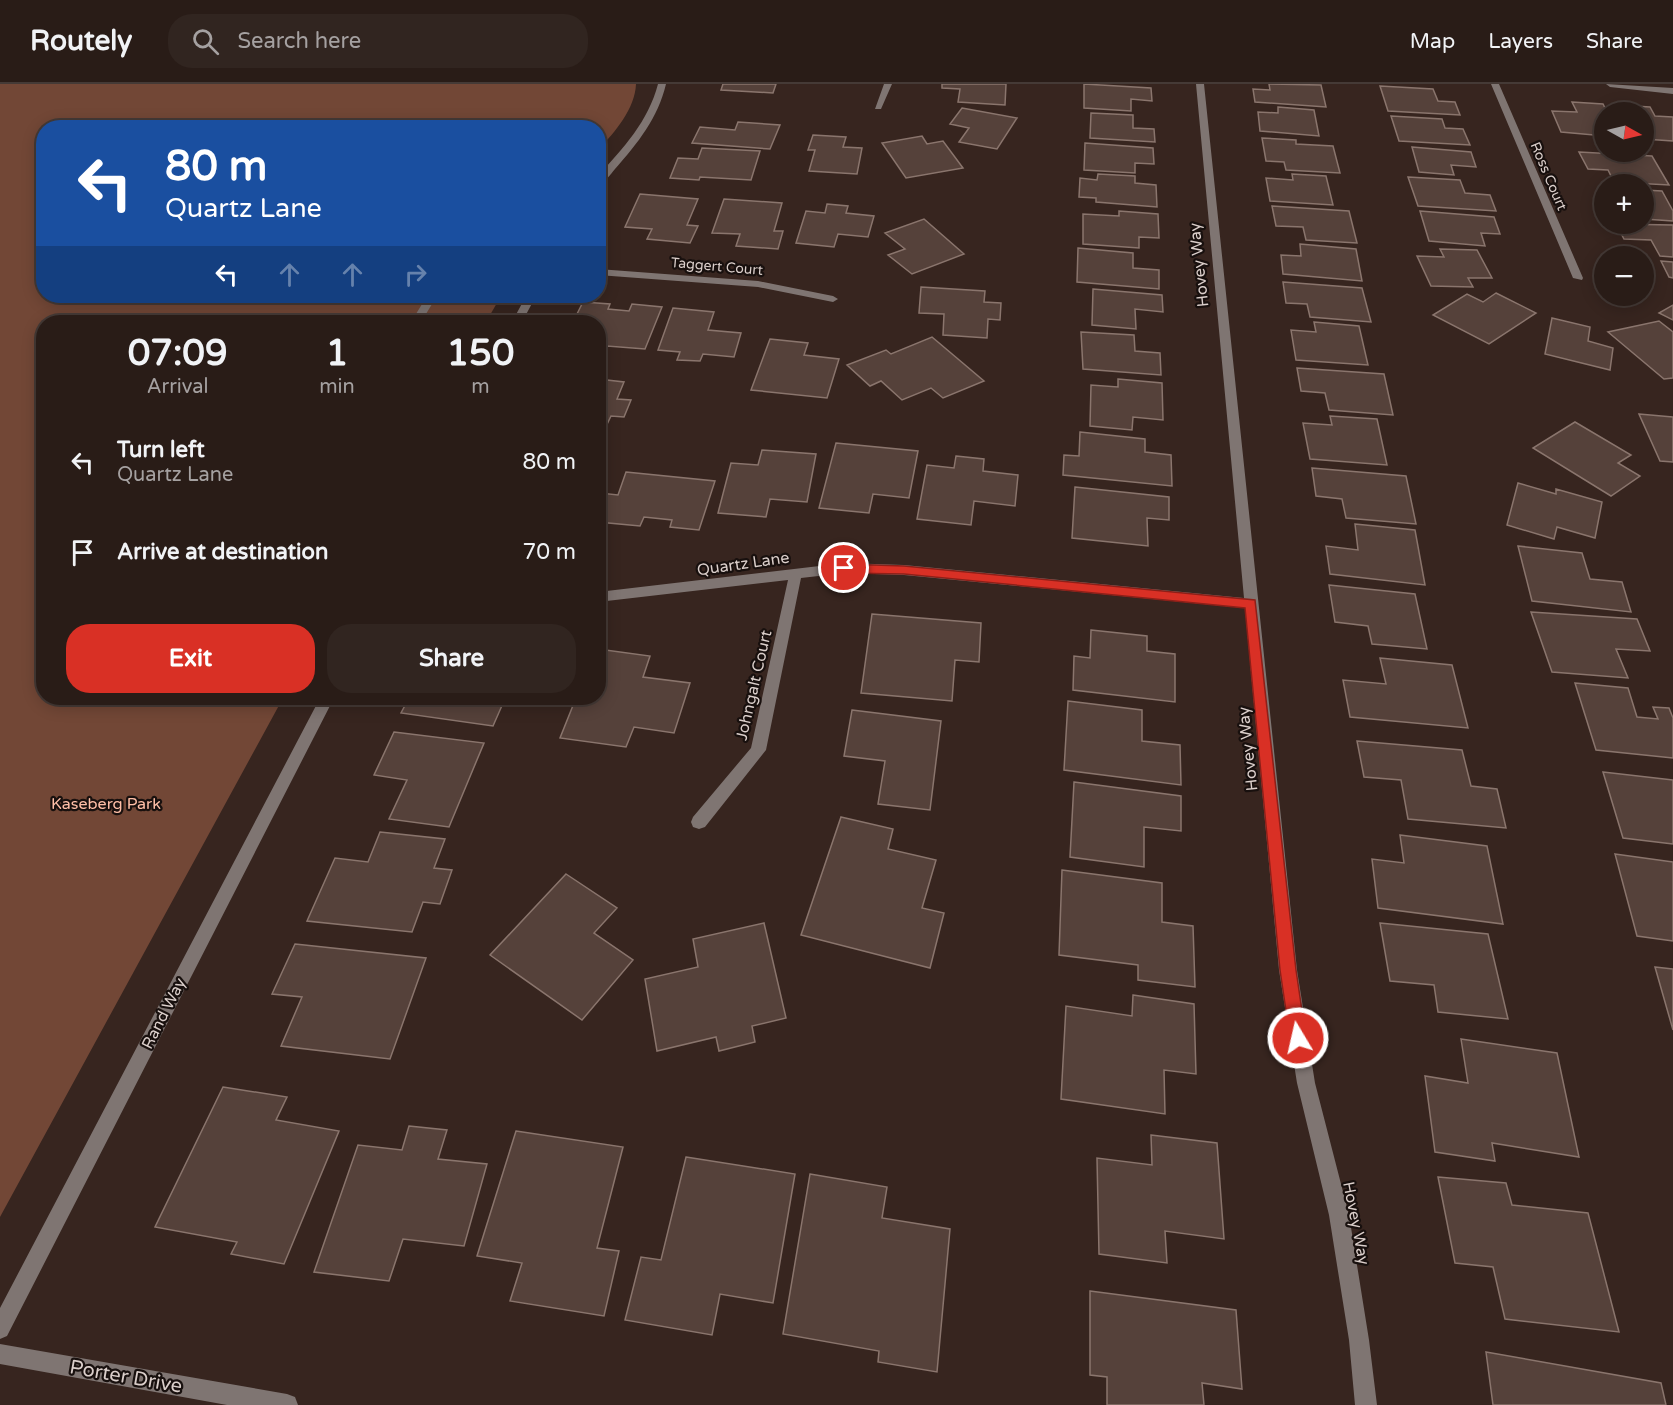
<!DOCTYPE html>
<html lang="en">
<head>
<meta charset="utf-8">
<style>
  body { margin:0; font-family:"Varela Round",sans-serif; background:#312520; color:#f1f3f6; height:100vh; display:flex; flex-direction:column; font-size:22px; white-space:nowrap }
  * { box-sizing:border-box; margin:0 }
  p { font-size:20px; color:#a5a1a1 }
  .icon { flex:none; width:33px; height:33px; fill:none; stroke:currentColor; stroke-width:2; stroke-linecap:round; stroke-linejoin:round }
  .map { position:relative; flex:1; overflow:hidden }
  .drawer { position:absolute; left:36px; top:231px; width:570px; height:390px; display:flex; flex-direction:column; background:#291c17; border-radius:24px; box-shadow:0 3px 15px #0003,0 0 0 2px #453a36 }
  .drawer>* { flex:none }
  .guide { position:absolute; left:36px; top:36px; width:570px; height:183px; border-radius:24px; box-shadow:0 3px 15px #0003,0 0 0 2px #453a36; background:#1a4fa0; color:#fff; overflow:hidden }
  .needle { width:39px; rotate:98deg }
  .buttons { position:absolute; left:1594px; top:18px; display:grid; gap:12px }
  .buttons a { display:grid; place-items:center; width:60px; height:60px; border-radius:50%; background:#291c17; box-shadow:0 3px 15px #0003,0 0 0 2px #453a36; font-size:30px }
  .pin { position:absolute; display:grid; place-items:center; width:51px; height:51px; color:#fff; margin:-26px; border:3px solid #fff; border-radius:50%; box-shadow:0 2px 6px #0007 }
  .me { position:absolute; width:66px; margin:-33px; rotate:351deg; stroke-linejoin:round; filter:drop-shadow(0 0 4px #0008) }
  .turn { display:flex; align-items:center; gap:21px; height:126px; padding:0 30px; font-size:27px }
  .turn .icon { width:78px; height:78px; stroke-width:2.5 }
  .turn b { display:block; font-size:42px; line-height:51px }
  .lanes { display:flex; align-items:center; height:57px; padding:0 30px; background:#0003; justify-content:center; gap:30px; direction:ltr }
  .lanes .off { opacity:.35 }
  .eta { display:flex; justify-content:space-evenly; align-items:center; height:102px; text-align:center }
  .eta b { font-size:36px; font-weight:700; line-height:42px }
  .button { display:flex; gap:12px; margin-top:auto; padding:12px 30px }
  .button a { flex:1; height:69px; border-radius:24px; background:#d93025; color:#fff; font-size:24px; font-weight:700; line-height:69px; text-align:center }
  .button a+a { background:#312520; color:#f1f3f6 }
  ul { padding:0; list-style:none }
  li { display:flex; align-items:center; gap:18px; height:90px; padding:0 30px }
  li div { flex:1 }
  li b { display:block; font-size:22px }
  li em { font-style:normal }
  header { display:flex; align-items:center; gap:36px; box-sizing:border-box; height:84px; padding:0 30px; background:#291c17; border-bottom:2px solid #453a36 }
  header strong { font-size:28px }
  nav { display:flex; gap:33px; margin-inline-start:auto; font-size:21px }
  .search { width:420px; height:54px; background:#312520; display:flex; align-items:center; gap:15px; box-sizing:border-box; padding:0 21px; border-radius:24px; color:#a5a1a1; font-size:22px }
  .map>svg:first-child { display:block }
  .green { fill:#724736 }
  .building { fill:#55413a; stroke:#8a756d; stroke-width:1.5 }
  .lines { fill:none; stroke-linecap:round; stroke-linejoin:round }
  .minor { fill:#7f7572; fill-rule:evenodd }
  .route { fill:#d93025; stroke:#8d1f18; stroke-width:1.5 }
  .labels { text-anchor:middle; stroke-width:4.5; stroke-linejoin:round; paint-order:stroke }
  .far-street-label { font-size:14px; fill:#dbcfcb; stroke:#18100e }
  .street-label { font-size:16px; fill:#dbcfcb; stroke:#18100e }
  .park-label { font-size:16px; fill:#ffbfa7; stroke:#18100e }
  .near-street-label { font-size:20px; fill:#dbcfcb; stroke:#18100e }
</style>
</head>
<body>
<header>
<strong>Routely</strong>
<div class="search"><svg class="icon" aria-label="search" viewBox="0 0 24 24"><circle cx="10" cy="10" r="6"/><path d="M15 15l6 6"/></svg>Search here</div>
<nav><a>Map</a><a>Layers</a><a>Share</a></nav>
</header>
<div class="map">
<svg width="1673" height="1321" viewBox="0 0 1673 1321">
  <rect width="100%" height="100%" fill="#37251f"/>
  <path class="green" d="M 0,0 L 636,0 C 635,25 615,48 599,65 L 598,44 L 44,44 L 44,212 L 501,212 L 486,238 L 44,238 L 44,614 L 283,614 L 0,1133 Z"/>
  <path class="building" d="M 723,0 L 776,0 L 773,9 L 721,6 Z
    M 942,0 L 1006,0 L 1005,21 L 958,18 L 960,5 L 942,4 Z
    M 1084,0 L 1151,4 L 1152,17 L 1131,15 L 1131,27 L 1084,24 Z
    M 1269,0 L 1321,1 L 1326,23 L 1255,18 L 1253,5 L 1270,6 Z
    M 1380,2 L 1433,5 L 1438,17 L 1455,18 L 1460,31 L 1388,27 Z
    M 1572,18 L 1603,20 L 1607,28 L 1605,28 L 1605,52 L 1561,48 L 1552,27 L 1577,28 Z
    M 1616,21 L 1650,23 L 1655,32 L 1673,33 L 1673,57 L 1644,55 L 1644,28 L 1620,28 Z
    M 1278,23 L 1314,26 L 1319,52 L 1260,47 L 1258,28 L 1278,29 Z
    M 962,24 L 1017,34 L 997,65 L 959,58 L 969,44 L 950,40 Z
    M 1091,29 L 1133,31 L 1133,44 L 1154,45 L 1155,58 L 1090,54 Z
    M 1391,32 L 1442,35 L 1445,44 L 1463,45 L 1470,61 L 1399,57 Z
    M 738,38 L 780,41 L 770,65 L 692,59 L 700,43 L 735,46 Z
    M 813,51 L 846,53 L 843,63 L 862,64 L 857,90 L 809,87 L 815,66 L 808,66 Z
    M 922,52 L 927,60 L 943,57 L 963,84 L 906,94 L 882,59 Z
    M 1262,54 L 1296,56 L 1296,60 L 1333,62 L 1340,89 L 1286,86 L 1284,78 L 1266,77 Z
    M 1085,59 L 1153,64 L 1154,80 L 1135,79 L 1135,89 L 1084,86 Z
    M 1412,63 L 1471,68 L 1476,83 L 1451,81 L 1454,91 L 1419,88 Z
    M 702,64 L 760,67 L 751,96 L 700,93 L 699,96 L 670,94 L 678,74 L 698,75 Z
    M 1579,68 L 1652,72 L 1669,101 L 1614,98 L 1608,86 L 1588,85 Z
    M 1098,90 L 1135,92 L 1135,99 L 1156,101 L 1157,123 L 1096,118 L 1096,114 L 1079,113 L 1080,94 L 1097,96 Z
    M 1292,90 L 1326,92 L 1333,121 L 1270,117 L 1266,94 L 1293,96 Z
    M 1408,93 L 1460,96 L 1465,109 L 1490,111 L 1496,127 L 1418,122 Z
    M 1644,106 L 1662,107 L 1673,127 L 1673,137 L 1644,135 Z
    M 640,110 L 698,115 L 687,141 L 698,142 L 690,159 L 647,155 L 652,145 L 625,143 Z
    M 724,115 L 782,119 L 774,147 L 783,147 L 778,165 L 736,162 L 740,150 L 712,149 Z
    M 827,120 L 848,122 L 846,129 L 874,132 L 868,153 L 838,150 L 834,163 L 796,159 L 806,127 L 825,129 Z
    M 1272,122 L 1349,127 L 1357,159 L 1306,156 L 1303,143 L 1276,142 Z
    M 1119,127 L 1158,130 L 1159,154 L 1139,153 L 1139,164 L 1083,160 L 1083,130 L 1119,132 Z
    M 1420,127 L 1494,133 L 1500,150 L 1481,149 L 1485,162 L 1429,157 Z
    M 924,135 L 964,170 L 912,190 L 888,171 L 905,165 L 885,149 Z
    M 1616,140 L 1673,141 L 1673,173 L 1660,172 L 1651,156 L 1624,155 Z
    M 1300,160 L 1356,165 L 1362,197 L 1283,190 L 1281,171 L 1301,172 Z
    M 1078,164 L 1133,169 L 1133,184 L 1159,186 L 1159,205 L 1077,198 Z
    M 1440,165 L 1477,166 L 1492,194 L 1468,194 L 1473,203 L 1431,202 L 1417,172 L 1444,173 Z
    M 1661,177 L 1673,178 L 1673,194 L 1669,193 Z
    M 1283,198 L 1362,204 L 1371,238 L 1310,233 L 1307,220 L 1286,219 Z
    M 921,203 L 985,207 L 984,218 L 1001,219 L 1000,236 L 988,235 L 987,254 L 943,251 L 944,230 L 919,229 Z
    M 1093,205 L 1162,211 L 1163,228 L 1135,225 L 1136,245 L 1092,241 Z
    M 1496,209 L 1536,229 L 1489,260 L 1433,231 L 1467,210 L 1483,218 Z
    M 583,218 L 610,220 L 608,225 L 629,227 L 632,220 L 662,223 L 645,265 L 607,262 L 602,274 L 598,274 L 598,238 L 573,238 Z
    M 1673,221 L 1673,236 L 1659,229 Z
    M 673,224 L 714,228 L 708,246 L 741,249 L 734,273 L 703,270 L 700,277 L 677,276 L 680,268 L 658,266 Z
    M 1552,234 L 1590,243 L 1588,257 L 1613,264 L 1610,286 L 1545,270 Z
    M 1659,237 L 1673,248 L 1673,294 L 1664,295 L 1608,248 Z
    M 1314,238 L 1359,242 L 1368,281 L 1296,276 L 1291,246 L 1316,248 Z
    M 1081,248 L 1134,251 L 1135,267 L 1160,269 L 1161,291 L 1083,285 Z
    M 932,253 L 984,297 L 943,314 L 931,304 L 902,316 L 881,297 L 870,302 L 847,281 L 886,266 L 891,270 Z
    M 770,255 L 808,259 L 804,271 L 839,275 L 827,314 L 751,306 Z
    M 1297,284 L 1384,290 L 1393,331 L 1329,326 L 1325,309 L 1301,307 Z
    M 598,295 L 624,298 L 617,315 L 631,316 L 624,333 L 611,332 L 601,353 L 598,353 Z
    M 1118,295 L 1162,299 L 1163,336 L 1133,333 L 1132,346 L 1090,342 L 1091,301 L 1118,303 Z
    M 1639,330 L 1673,333 L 1673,378 L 1660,377 Z
    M 1330,332 L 1377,335 L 1387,381 L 1310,375 L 1303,339 L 1332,341 Z
    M 1575,338 L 1631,371 L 1618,379 L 1640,392 L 1611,412 L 1533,364 Z
    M 1080,348 L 1145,355 L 1145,368 L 1171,371 L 1172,402 L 1063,391 L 1064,371 L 1079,372 Z
    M 836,359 L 918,367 L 909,414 L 873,410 L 869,429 L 819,424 Z
    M 762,366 L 816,370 L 807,418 L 770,415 L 766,433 L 718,429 L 731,379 L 758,381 Z
    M 956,372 L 984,375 L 983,387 L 1018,391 L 1015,422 L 974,417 L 971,441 L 917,435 L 927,381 L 954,384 Z
    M 1312,384 L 1406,392 L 1416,440 L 1346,434 L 1342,415 L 1316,412 Z
    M 626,388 L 715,397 L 699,446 L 670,443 L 672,436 L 644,433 L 640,442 L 598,438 L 600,409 L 618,411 Z
    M 1518,399 L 1556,410 L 1556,405 L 1602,418 L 1595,454 L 1557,443 L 1554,455 L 1507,441 Z
    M 1075,403 L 1169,413 L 1169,436 L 1147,434 L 1148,462 L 1072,454 Z
    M 1355,440 L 1415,446 L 1425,501 L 1330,490 L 1326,462 L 1358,466 Z
    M 1518,462 L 1582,469 L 1590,495 L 1622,498 L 1631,528 L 1532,517 Z
    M 1329,501 L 1415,510 L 1427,565 L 1372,560 L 1368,542 L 1335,538 Z
    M 1531,528 L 1637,535 L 1650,567 L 1616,565 L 1628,594 L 1552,588 Z
    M 872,530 L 981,539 L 979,578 L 955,576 L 952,617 L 861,609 Z
    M 1091,546 L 1147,552 L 1147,567 L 1175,570 L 1175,618 L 1073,606 L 1074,572 L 1090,574 Z
    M 598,565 L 650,572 L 643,593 L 690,599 L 674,649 L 634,643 L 626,663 L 560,654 L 576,614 L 598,614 Z
    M 1380,574 L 1452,581 L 1468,644 L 1350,633 L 1343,596 L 1386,600 Z
    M 1575,599 L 1628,604 L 1637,633 L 1658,635 L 1653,623 L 1669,624 L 1673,634 L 1673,674 L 1596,666 Z
    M 409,614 L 527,614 L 525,619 L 504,617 L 493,642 L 401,629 Z
    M 1068,617 L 1142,626 L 1142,657 L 1180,661 L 1181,701 L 1064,686 Z
    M 852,626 L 941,637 L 930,726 L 878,720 L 885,677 L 844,672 Z
    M 394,648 L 484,659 L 449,743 L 389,735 L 407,696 L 374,691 Z
    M 1357,657 L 1462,666 L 1471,702 L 1497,705 L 1506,744 L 1408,735 L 1401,696 L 1364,693 Z
    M 1603,688 L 1673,696 L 1673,760 L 1623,754 Z
    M 1074,698 L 1181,712 L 1181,747 L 1144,743 L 1144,783 L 1070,773 Z
    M 841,733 L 893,745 L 888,765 L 936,776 L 922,824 L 944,829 L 930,884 L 801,851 Z
    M 380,748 L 445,755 L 434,784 L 452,786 L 440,820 L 423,818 L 412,848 L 307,837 L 335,774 L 368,778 Z
    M 1400,751 L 1487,762 L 1503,840 L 1378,824 L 1372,775 L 1404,779 Z
    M 1615,770 L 1673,778 L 1673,857 L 1637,852 Z
    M 1062,786 L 1162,799 L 1162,838 L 1193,842 L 1195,903 L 1138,896 L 1138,881 L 1059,871 Z
    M 566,790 L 617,824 L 594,849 L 633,876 L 582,936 L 490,871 Z
    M 764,839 L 786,934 L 752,942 L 755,958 L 719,967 L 716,953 L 657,967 L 645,895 L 698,883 L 693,855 Z
    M 1380,839 L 1488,850 L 1508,935 L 1438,928 L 1434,901 L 1390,897 Z
    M 295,860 L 426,874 L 390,975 L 281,962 L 302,913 L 272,910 Z
    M 1655,883 L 1673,885 L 1673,946 Z
    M 1133,911 L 1194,920 L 1196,990 L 1164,986 L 1165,1030 L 1061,1015 L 1066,922 L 1132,932 Z
    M 1461,955 L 1557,969 L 1579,1073 L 1492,1059 L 1495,1077 L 1435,1068 L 1425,992 L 1468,999 Z
    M 223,1003 L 287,1013 L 276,1036 L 339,1047 L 284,1180 L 231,1170 L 237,1158 L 155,1143 Z
    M 409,1042 L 447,1046 L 438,1075 L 487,1080 L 464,1162 L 403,1155 L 389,1197 L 314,1188 L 358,1061 L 402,1066 Z
    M 516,1047 L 623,1063 L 597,1164 L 619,1167 L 604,1232 L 510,1217 L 522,1179 L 477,1172 Z
    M 1151,1051 L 1217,1059 L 1224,1155 L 1165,1147 L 1167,1179 L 1099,1170 L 1097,1074 L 1152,1081 Z
    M 686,1073 L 795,1090 L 773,1219 L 720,1210 L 712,1251 L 625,1236 L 641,1173 L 661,1176 Z
    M 810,1090 L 887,1103 L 882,1134 L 950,1145 L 937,1288 L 878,1278 L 879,1267 L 783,1250 Z
    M 1438,1093 L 1506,1099 L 1512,1121 L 1588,1129 L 1619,1248 L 1505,1235 L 1493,1183 L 1455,1179 Z
    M 1090,1207 L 1236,1226 L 1242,1305 L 1202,1299 L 1204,1321 L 1107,1321 L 1107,1293 L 1090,1291 Z
    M 1486,1268 L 1661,1299 L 1666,1321 L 1493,1321 Z"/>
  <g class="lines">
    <path class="minor" d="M 658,0 L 666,0 C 658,34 638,59 615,85 C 610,91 605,98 598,102 L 598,92 C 624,63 648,38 658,0 Z
      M 884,0 L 892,0 L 881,25 L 875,25 Z
      M 1196,0 L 1204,0 L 1297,886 L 1315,999 L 1349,1131 L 1369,1256 L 1377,1321 L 1355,1321 L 1349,1256 L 1329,1131 L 1297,999 L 1279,886 L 1245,524 L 904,491 L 845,489 L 801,494 L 766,666 L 705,743 L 699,745 L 693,743 L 691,738 L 693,733 L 751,664 L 788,496 L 598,518 L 598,508 L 845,479 L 904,481 L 1244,514 Z
      M 1491,0 L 1499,0 L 1583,194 L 1582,196 L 1573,194 Z
      M 1606,0 L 1673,4 L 1673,10 L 1610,3 Z
      M 598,185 L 758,197 L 833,212 L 838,215 L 833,218 L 758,203 L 598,191 Z
      M 427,212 L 437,212 L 421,238 L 411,238 Z
      M 526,212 L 536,212 L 522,238 L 512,238 Z
      M 320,614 L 334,614 L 7,1252 L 0,1255 L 0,1224 Z
      M 0,1260 L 287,1310 L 295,1313 L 298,1321 L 227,1321 L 0,1280 Z"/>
  </g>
  <path class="route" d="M 844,480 L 904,482 L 1255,516 L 1296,886 L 1306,954 L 1304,960 L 1298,962 L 1293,960 L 1290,954 L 1280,886 L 1245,524 L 904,490 L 844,489 L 838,484 Z"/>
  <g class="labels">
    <g class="far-street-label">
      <text transform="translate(1549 92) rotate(67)" y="5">Ross Court</text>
      <text transform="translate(717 182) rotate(5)" y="5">Taggert Court</text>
    </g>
    <g class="street-label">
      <text transform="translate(1198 181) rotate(-96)" y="6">Hovey Way</text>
      <text transform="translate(743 479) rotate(-8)" y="6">Quartz Lane</text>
      <text transform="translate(753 601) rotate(-77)" y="6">Johngalt Court</text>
      <text transform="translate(1247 665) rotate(-96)" y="6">Hovey Way</text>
      <text transform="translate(163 929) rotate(-63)" y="6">Rand Way</text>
      <text transform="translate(1357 1139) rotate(79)" y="6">Hovey Way</text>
    </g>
    <g class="park-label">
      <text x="106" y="725">Kaseberg Park</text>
    </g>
    <g class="near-street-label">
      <text transform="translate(126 1292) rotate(10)" y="7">Porter Drive</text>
    </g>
  </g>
</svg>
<div class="buttons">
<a><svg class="needle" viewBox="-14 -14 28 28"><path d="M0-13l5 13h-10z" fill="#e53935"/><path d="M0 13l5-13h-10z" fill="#a5a1a1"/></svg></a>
<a>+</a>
<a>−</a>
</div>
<div class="pin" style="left:844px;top:484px;background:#d93025"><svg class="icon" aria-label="arrive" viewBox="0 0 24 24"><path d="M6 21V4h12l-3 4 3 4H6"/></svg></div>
<svg class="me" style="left:1298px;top:954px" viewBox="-20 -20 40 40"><circle r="17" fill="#d93025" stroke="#fff" stroke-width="3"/><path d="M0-11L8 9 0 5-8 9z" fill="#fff"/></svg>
<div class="guide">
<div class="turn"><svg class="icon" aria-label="left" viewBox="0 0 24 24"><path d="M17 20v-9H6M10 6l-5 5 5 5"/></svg><div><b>80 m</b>Quartz Lane</div></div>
<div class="lanes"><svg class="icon" aria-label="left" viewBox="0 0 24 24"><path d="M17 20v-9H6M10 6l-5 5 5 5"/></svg><svg class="icon off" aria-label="ahead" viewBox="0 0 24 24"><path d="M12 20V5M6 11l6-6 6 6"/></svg><svg class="icon off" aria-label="ahead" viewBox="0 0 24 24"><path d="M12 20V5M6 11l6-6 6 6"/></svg><svg class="icon off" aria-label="right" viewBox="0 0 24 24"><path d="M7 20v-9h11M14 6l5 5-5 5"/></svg></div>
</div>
<section class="drawer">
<div class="eta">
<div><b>07:09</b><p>Arrival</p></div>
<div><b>1</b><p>min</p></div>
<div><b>150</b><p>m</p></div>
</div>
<ul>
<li><svg class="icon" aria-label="left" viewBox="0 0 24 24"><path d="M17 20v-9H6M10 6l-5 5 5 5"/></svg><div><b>Turn left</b><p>Quartz Lane</p></div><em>80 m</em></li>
<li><svg class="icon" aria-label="arrive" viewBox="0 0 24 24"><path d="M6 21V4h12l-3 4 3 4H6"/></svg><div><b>Arrive at destination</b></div><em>70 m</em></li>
</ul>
<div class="button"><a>Exit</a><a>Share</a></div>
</section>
</div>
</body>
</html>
